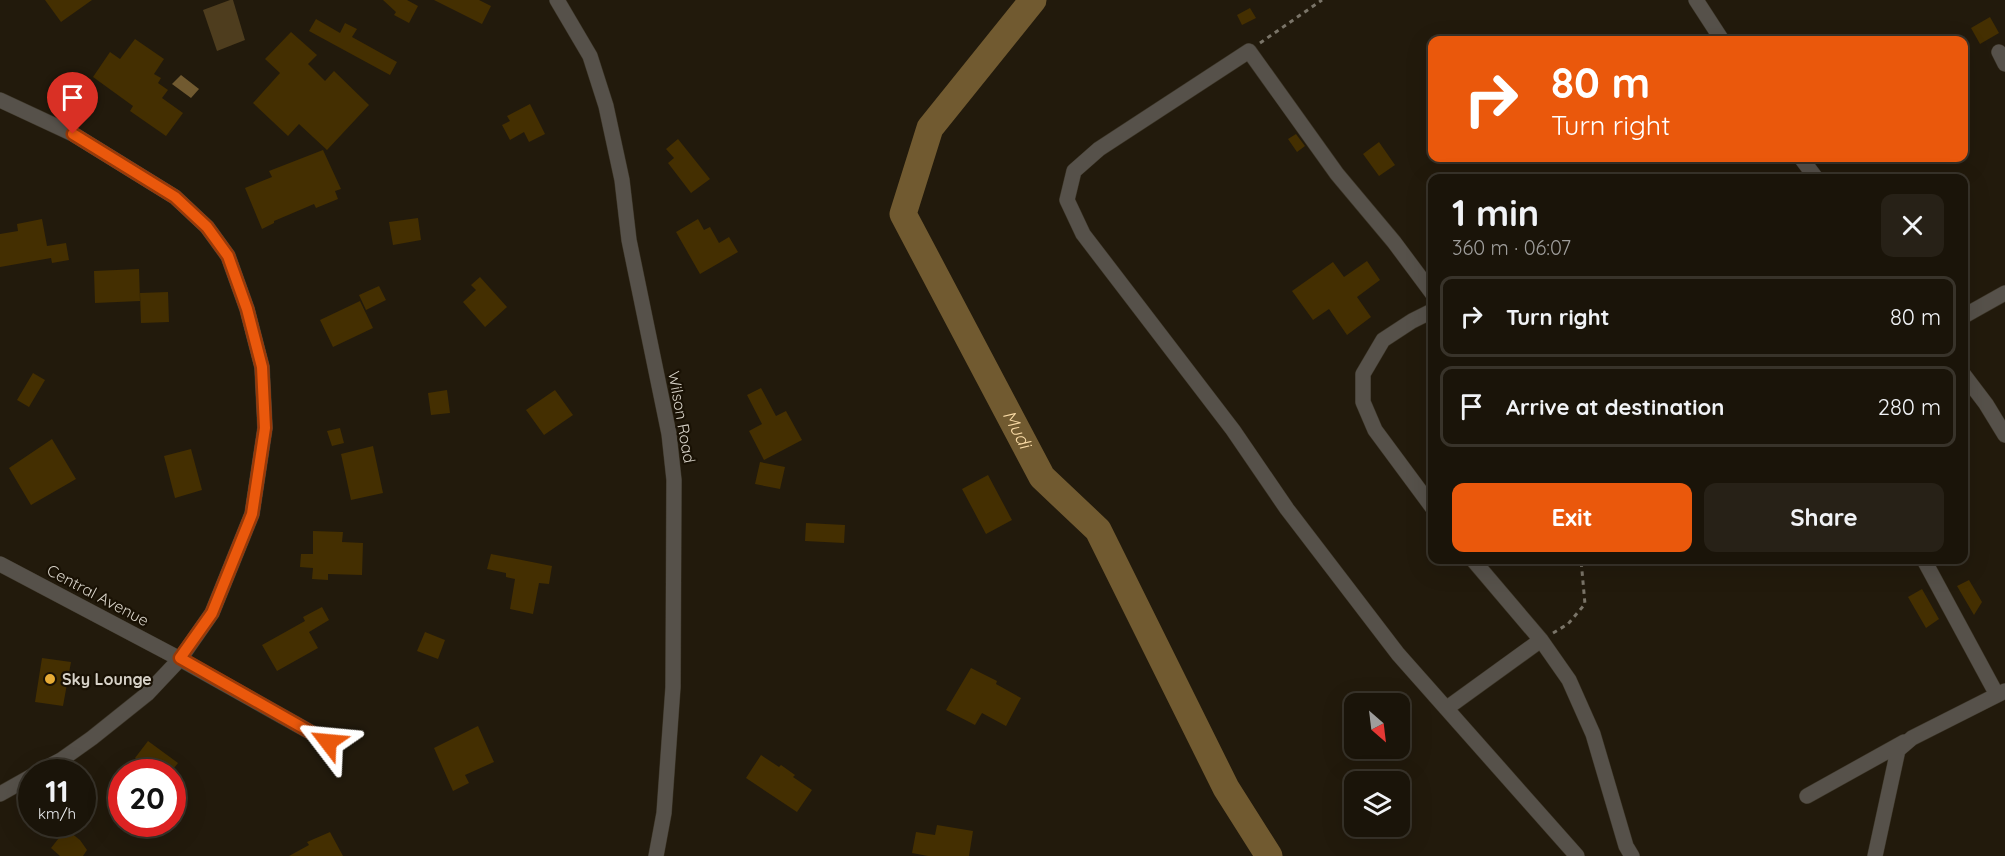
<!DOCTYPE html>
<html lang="en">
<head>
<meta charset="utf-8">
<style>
  body { margin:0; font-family:Quicksand,sans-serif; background:#272117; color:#f1f3f6; height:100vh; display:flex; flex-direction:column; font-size:22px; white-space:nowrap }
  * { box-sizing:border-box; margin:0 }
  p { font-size:20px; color:#9f9e9c }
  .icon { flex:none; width:33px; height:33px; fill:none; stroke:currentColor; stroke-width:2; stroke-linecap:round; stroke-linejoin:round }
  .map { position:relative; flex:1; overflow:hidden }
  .details { position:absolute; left:1428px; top:174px; width:540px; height:390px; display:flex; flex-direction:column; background:#1a1409; border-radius:12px; box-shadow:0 6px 24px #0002,0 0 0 2px #38332a }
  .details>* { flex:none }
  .banner { position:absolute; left:1428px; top:36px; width:540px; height:126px; border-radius:12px; box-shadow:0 6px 24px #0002,0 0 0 2px #38332a; background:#ea580c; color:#fff; overflow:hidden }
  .needle { width:39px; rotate:152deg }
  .buttons { position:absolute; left:1344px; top:693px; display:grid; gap:12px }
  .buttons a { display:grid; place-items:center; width:66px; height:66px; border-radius:12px; background:#1a1409; box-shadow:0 6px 24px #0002,0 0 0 2px #38332a; font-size:30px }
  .speed { position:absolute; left:18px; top:759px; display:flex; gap:12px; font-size:30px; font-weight:700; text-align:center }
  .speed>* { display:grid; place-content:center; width:78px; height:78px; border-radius:50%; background:#1a1409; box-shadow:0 6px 24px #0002,0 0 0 2px #38332a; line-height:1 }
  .speed small { font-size:15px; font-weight:400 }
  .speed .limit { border:9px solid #d22; background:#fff; color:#111 }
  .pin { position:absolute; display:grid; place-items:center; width:51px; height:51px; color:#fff; margin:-62px -26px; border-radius:50% 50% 50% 0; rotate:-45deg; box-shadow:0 0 6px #0007 }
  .pin .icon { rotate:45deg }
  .me { position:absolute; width:66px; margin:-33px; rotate:299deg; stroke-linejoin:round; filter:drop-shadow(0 0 4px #0008) }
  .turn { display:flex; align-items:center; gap:21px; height:126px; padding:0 24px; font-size:27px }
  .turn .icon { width:78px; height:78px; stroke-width:2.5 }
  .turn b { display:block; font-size:42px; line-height:51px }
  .round { display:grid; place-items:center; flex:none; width:63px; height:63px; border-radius:12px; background:#272117 }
  .summary { display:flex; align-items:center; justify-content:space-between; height:102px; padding:0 24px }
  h1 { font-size:36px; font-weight:700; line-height:45px }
  .button { display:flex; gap:12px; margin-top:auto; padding:12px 24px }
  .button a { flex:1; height:69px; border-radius:12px; background:#ea580c; color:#fff; font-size:24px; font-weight:700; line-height:69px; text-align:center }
  .button a+a { background:#272117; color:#f1f3f6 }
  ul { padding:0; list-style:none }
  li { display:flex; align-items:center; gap:18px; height:81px; margin:0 12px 9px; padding:0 12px; border:3px solid #38332a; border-radius:12px }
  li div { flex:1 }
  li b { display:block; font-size:22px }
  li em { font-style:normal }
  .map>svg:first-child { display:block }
  .green { fill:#4e3d1e }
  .water { fill:#715a30 }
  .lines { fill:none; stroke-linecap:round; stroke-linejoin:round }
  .river { stroke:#715a30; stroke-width:27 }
  .building { fill:#442f01 }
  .minor-casing { stroke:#3b3426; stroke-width:16 }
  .path { stroke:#7a7468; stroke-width:3; stroke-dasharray:4.5 4.5; stroke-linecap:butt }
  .minor { stroke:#56514a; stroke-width:15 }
  .route-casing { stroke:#983908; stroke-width:15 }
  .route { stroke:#ea580c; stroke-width:10 }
  .poi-dot { fill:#e7ac36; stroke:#191104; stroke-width:2 }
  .labels { text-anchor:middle; stroke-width:4.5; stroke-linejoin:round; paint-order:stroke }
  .street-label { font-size:16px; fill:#d8d3c9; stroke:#191104 }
  .poi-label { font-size:16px; font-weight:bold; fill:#d8d3c9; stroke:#191104; text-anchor:start }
  .water-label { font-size:18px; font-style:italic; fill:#fadba6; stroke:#191104 }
</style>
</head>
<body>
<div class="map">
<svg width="2005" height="856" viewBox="0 0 2005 856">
  <rect width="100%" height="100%" fill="#221a0c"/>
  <path class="green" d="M 230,0 L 233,0 L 245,40 L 217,51 L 203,10 Z"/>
  <path class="water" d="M 181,75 L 199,89 L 191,98 L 172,84 Z"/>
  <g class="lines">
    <path class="river" id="s1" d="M 1033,0 L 930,128 L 903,214 L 1042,477 L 1098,530 L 1226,788 L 1269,856"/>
  </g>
  <path class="building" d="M 45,0 L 92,0 L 61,22 Z
    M 383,0 L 407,0 L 418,6 L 409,23 L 394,15 L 396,12 Z
    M 434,0 L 479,0 L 491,6 L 482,24 Z
    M 1250,8 L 1256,18 L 1242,25 L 1237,15 Z
    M 1990,17 L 1999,33 L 1980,44 L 1971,28 Z
    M 316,19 L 340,33 L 345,23 L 357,29 L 352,37 L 397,62 L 390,75 L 309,31 Z
    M 291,32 L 317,55 L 308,64 L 325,81 L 334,71 L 369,105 L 327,150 L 299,124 L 288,136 L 253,103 L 280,73 L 265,59 Z
    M 135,39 L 164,59 L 154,74 L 161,78 L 158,83 L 168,90 L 162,98 L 183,113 L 166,136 L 130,111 L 133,106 L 93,77 L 110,52 L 120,59 Z
    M 530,104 L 545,134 L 529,142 L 524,132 L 510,140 L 502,125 L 510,121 L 507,116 Z
    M 1296,134 L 1305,146 L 1297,152 L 1288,139 Z
    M 678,139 L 710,179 L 691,193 L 668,163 L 674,158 L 666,149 Z
    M 1379,142 L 1395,165 L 1379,176 L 1363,154 Z
    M 323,150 L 341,189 L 335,191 L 338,199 L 316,208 L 314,204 L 274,221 L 274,223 L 262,229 L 245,188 L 272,177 L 269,171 Z
    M 418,218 L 421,240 L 393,245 L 389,222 Z
    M 42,219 L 47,246 L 66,243 L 69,260 L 52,263 L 51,258 L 0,267 L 0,234 L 18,231 L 17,224 Z
    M 698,219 L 704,230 L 710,227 L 719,243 L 729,237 L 738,252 L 700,274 L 676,232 Z
    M 1367,261 L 1380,280 L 1357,297 L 1371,317 L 1347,335 L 1329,309 L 1313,320 L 1292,291 L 1333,262 L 1344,277 Z
    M 139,269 L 140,301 L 95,303 L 94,271 Z
    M 480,277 L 507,307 L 485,327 L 463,302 L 476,290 L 471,285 Z
    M 379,286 L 386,300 L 366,310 L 359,295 Z
    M 168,292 L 169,322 L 141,323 L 140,293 Z
    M 360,301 L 373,328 L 333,347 L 320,320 Z
    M 33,373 L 45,380 L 29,407 L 17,400 Z
    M 761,388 L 776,416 L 786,411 L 802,440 L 764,460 L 749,431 L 762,424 L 747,395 Z
    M 447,390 L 450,413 L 431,415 L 428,393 Z
    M 555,390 L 573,415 L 544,435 L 526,410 Z
    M 340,428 L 344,443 L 332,446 L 327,431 Z
    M 52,439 L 76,479 L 31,505 L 9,468 Z
    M 373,446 L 383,493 L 351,500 L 341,454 Z
    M 191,449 L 202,490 L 175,498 L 164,456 Z
    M 760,462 L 785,467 L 780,489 L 755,484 Z
    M 988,475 L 1012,520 L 986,534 L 962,489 Z
    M 806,523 L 845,525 L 844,543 L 805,541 Z
    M 313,531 L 343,532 L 342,542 L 363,543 L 362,575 L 328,574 L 328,580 L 312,579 L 313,568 L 300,567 L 301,554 L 313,554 Z
    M 491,554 L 552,566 L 549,584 L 539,583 L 533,614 L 510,609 L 515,579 L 506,577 L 506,573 L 487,569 Z
    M 1969,580 L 1982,602 L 1974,615 L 1957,586 Z
    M 1922,589 L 1939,619 L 1926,628 L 1908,597 Z
    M 322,607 L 329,620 L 309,632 L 318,648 L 277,671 L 262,645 L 305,621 L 303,617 Z
    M 425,632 L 445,640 L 438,659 L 417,651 Z
    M 42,658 L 71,662 L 63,706 L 35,702 Z
    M 971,668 L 997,681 L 996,684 L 1021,698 L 1006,726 L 982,713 L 975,725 L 946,710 Z
    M 478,726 L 494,762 L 465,775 L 469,783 L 453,791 L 434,748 Z
    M 148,741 L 178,763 L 171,772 L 128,772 L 137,760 L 135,758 Z
    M 761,755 L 779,767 L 781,765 L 795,775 L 793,777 L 812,790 L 797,812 L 746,778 Z
    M 937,825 L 973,831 L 969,856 L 928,856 L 912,853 L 916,832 L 935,835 Z
    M 66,829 L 80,840 L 87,850 L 83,856 L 60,856 L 51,848 Z
    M 330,832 L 343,856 L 289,856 L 309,845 L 307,842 Z"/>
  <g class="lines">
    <defs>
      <path id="minor" d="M 557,0 L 590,56 L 606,106 L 622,180 L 629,240 L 669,434 L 674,480 L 673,687 L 664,813 L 656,856
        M 1696,0 L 1722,40
        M 1999,52 L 2005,64
        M 0,100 L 73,134 L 175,197 L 207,227 L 228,256 L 247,309 L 262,367 L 265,428 L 252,514 L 212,613 L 180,659 L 147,694 L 92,738 L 61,760 L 38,772
        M 1801,158 L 1816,178
        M 1432,293 L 1394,242 L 1337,174 L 1249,51 L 1099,149 L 1074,171 L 1067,200 L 1083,234 L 1233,430 L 1287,509 L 1398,654 L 1577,856
        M 1432,311 L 1412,321 L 1383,340 L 1363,374 L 1363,402 L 1375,430 L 1432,507
        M 1964,316 L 2005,293
        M 1964,375 L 1986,404 L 2005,435
        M 1473,560 L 1541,640 L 1569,680 L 1593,734 L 1626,846 L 1632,856
        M 1924,560 L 1997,695
        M 0,564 L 180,659 L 328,742
        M 1447,708 L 1541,640
        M 0,794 L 32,776
        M 1807,796 L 1904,742
        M 1875,856 L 1898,750 L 1912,738 L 2005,691"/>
    </defs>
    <use href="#minor" class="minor-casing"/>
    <path class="path" d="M 1260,43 L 1322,0
      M 1553,633 L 1568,624 L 1585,604 L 1581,560"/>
    <use href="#minor" class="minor"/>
  </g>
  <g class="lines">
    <defs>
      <path id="route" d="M 73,134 L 175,197 L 207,227 L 228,256 L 247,309 L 262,367 L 265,428 L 252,514 L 212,613 L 180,658 L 328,742"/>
    </defs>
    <use href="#route" class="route-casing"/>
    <use href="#route" class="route"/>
  </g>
  <circle class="poi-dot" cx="50" cy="679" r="6"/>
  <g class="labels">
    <g class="street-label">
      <text transform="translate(682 417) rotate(80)" y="6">Wilson Road</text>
      <text transform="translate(98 595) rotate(28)" y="6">Central Avenue</text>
    </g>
    <g class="poi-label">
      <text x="62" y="685">Sky Lounge</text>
    </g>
    <g class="water-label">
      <text dy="6" stroke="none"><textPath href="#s1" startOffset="498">Mudi</textPath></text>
    </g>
  </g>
</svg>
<div class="buttons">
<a><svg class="needle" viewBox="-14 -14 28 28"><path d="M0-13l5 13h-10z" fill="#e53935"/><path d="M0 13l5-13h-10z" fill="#9f9e9c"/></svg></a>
<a><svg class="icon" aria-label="layers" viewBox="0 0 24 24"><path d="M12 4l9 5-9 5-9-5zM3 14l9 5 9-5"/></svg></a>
</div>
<div class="speed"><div>11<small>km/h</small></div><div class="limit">20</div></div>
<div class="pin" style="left:73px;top:134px;background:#d93025"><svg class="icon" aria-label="arrive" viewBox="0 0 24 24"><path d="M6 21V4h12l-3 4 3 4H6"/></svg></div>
<svg class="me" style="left:328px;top:742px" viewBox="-20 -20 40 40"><path d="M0-17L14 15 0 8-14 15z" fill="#ea580c" stroke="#fff" stroke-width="4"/></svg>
<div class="banner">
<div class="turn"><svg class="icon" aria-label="right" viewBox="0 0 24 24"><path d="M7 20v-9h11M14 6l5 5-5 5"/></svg><div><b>80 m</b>Turn right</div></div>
</div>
<section class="details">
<div class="summary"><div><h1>1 min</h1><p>360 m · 06:07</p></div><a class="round"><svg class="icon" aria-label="close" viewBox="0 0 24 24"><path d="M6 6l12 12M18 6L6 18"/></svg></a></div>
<ul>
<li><svg class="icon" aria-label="right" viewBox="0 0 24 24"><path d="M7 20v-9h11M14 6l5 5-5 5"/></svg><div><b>Turn right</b></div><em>80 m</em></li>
<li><svg class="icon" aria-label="arrive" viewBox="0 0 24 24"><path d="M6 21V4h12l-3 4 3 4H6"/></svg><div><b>Arrive at destination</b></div><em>280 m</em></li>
</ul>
<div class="button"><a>Exit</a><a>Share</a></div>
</section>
</div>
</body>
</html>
